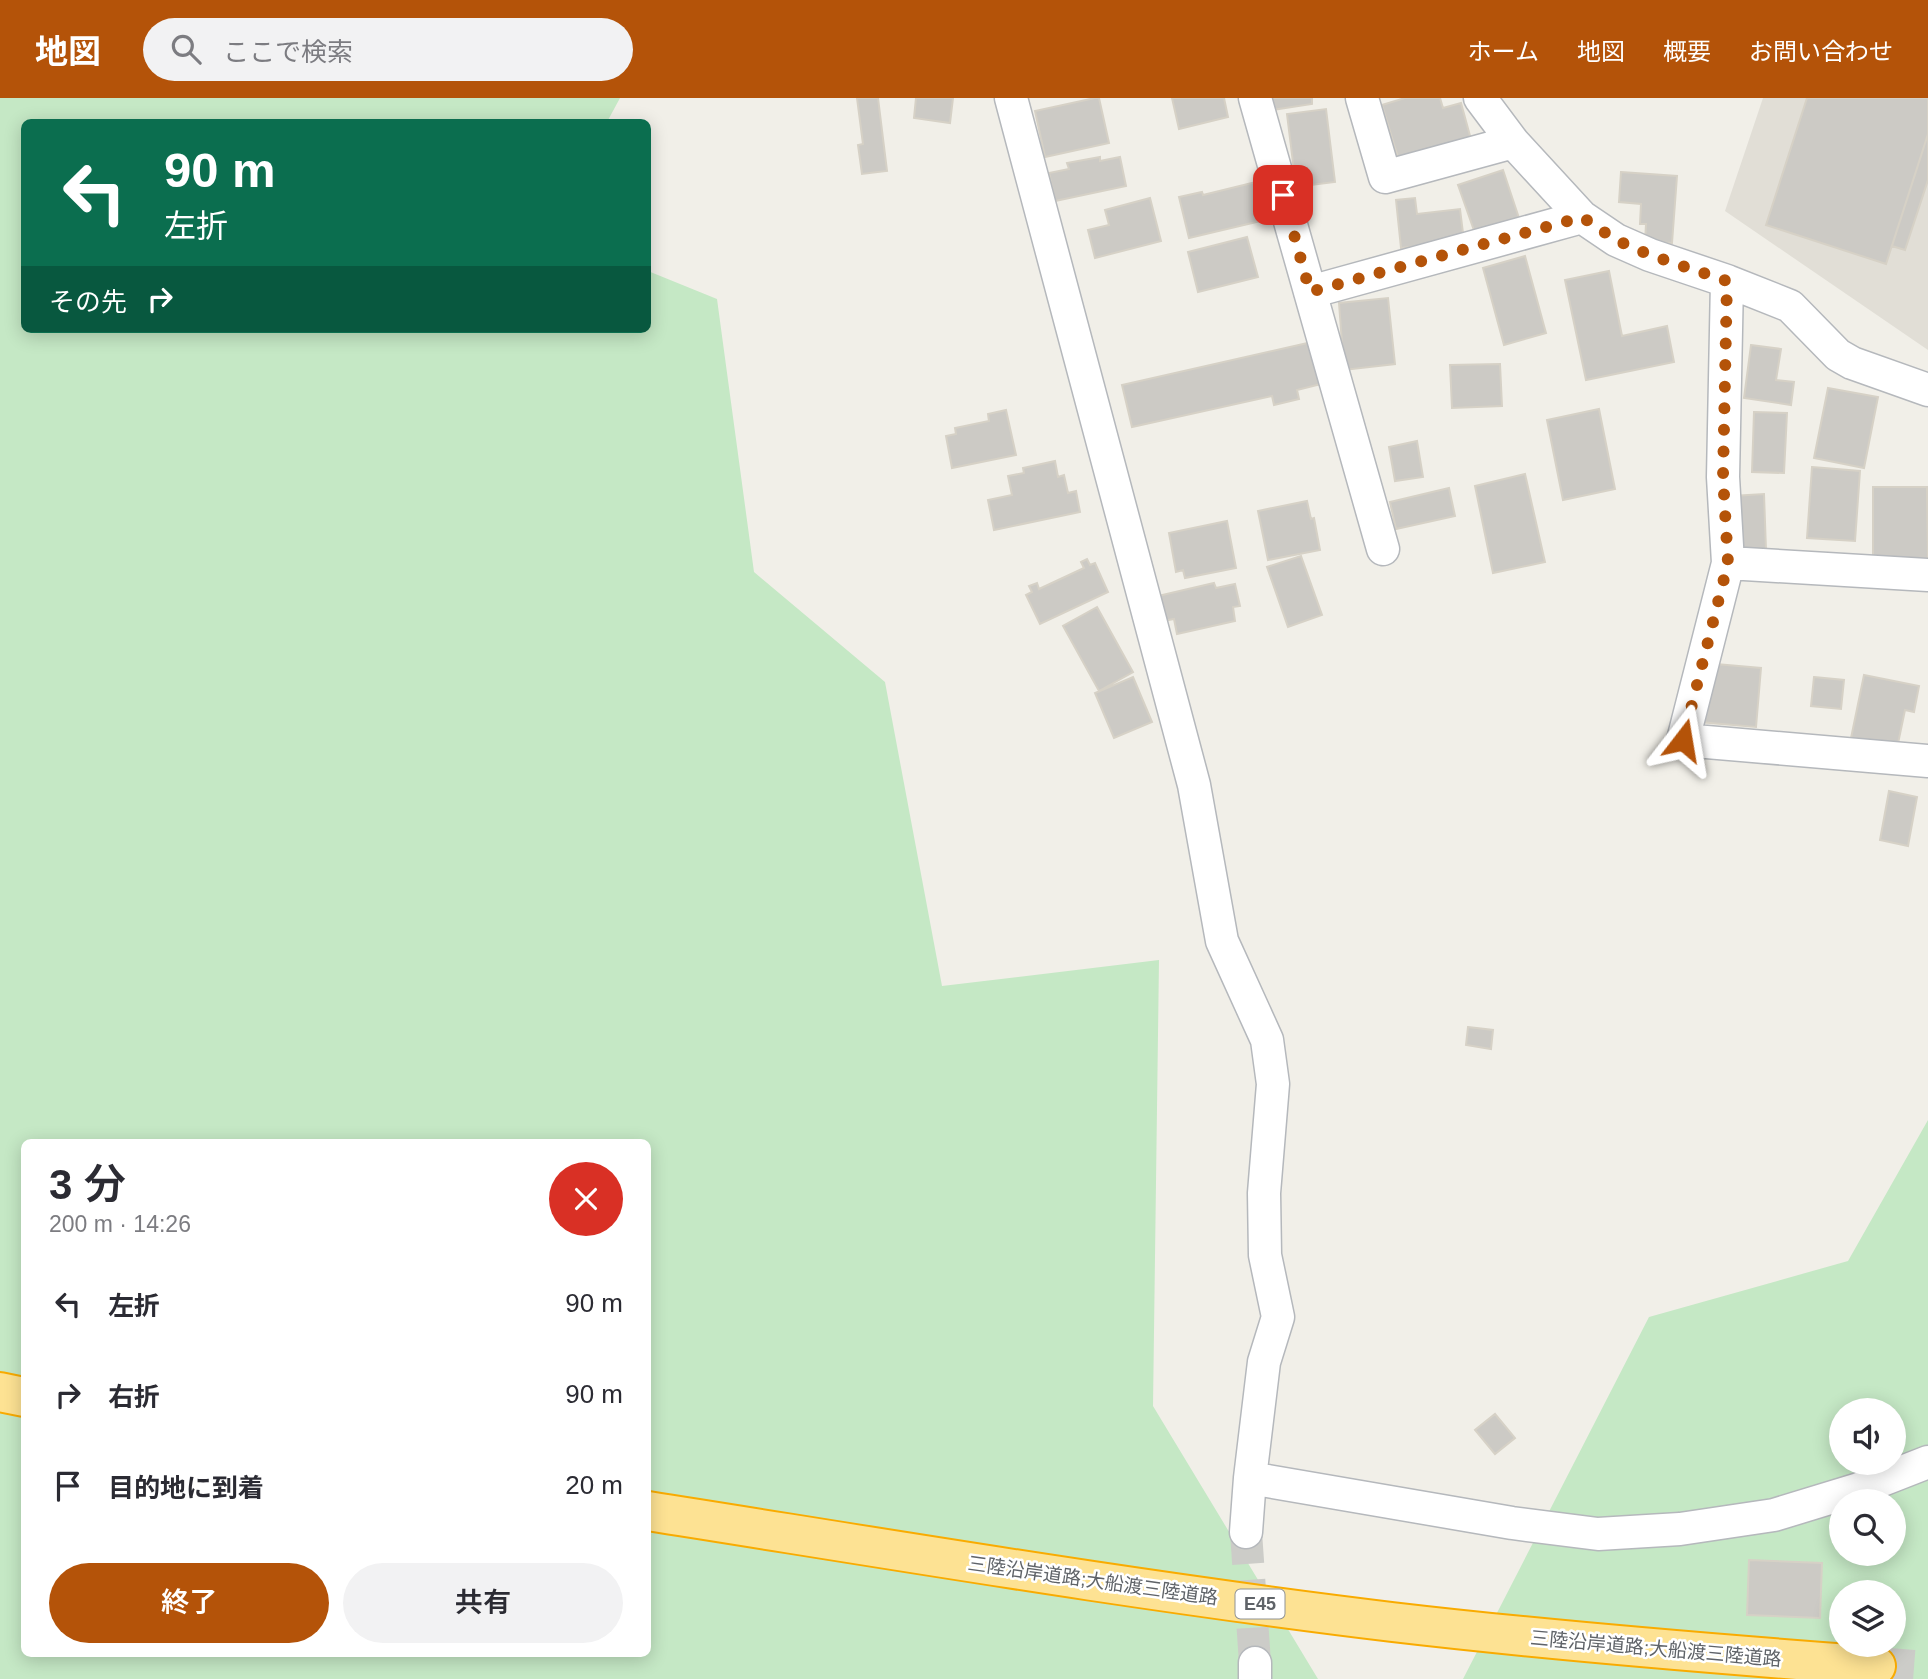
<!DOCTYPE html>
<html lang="ja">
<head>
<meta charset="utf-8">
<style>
  body { margin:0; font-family:Helvetica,"Noto Sans JP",sans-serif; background:#f2f2f3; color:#2b2b33; height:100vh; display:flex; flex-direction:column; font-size:26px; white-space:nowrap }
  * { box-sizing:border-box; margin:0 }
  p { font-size:23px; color:#7c7c81 }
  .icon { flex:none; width:38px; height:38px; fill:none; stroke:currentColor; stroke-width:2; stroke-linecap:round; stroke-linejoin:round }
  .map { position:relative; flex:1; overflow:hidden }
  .side { position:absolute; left:21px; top:1041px; width:630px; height:518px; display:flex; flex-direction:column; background:#fff; border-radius:10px; box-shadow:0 4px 18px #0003 }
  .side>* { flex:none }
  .hud { position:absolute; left:21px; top:21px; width:630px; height:214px; border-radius:10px; box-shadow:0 4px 18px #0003; background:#0b6e4f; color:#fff; overflow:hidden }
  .fabs { position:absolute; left:1829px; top:1300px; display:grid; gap:14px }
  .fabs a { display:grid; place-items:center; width:77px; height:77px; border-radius:50%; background:#fff; box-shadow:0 4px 18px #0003; font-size:35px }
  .pin { position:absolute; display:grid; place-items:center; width:60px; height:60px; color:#fff; margin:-30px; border-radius:14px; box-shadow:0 4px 10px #0006 }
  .me { position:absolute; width:77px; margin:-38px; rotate:14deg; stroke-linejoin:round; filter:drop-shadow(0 0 5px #0008) }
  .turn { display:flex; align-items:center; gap:24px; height:147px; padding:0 28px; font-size:32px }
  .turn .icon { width:91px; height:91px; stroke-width:2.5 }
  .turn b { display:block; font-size:49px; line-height:60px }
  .then { display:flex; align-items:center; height:66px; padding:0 28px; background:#0003; gap:14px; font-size:26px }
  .round { display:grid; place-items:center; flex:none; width:74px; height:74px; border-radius:37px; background:#f2f2f3 }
  .summary { display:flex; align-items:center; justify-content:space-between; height:119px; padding:0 28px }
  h1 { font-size:42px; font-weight:600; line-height:52px }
  .cta { display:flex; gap:14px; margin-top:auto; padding:14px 28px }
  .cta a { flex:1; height:80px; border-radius:42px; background:#b45309; color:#fff; font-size:28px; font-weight:600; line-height:80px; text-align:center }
  .cta a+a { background:#f2f2f3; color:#2b2b33 }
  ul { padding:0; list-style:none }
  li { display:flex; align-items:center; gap:21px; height:91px; padding:0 28px }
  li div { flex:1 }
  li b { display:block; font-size:26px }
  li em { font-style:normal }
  header { display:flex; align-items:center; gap:42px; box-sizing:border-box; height:98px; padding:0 35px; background:#b45309; color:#fff }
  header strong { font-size:33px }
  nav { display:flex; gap:38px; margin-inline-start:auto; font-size:24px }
  .search { width:490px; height:63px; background:#f2f2f3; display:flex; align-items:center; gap:18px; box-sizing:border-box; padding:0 24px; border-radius:38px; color:#7c7c81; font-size:26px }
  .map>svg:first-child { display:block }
  .education { fill:#e1ded6 }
  .green { fill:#c5e8c5; fill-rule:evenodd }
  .building { fill:#cccac5; stroke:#d6d1c6; stroke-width:2 }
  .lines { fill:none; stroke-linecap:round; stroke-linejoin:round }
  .street-tunnel { stroke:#ccccc8; stroke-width:32; stroke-dasharray:32 16; stroke-linecap:butt }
  .highway-tunnel { stroke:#ccccc8; stroke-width:38; stroke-dasharray:38 19; stroke-linecap:butt }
  .street-casing { stroke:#b5b8bc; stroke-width:35 }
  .highway-casing { stroke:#f9ab00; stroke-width:42 }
  .street { stroke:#fff; stroke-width:32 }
  .highway { stroke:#fde293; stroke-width:38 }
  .route { stroke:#b45309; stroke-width:12; stroke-dasharray:0 21.6 }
  .labels { text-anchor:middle; stroke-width:5; stroke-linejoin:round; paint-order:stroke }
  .shield { fill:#fff; stroke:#8f9295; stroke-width:2 }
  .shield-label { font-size:18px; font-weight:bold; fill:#5f6368 }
  .street-label { font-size:19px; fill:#5f6368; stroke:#fff }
</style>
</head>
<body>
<header>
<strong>地図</strong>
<div class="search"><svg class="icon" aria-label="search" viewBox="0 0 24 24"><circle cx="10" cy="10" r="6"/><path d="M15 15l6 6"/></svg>ここで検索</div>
<nav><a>ホーム</a><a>地図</a><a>概要</a><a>お問い合わせ</a></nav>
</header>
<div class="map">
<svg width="1928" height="1581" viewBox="0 0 1928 1581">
  <rect width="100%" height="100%" fill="#f1efe8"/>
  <path class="education" d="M 1763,0 L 1928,0 L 1928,252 L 1725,113 Z"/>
  <path class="green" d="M 0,0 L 620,0 L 607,24 L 24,24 L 24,231 L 648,231 L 648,173 L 717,201 L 754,474 L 885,584 L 942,888 L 1159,862 L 1153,1308 L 1318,1581 L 0,1581 ZM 24,1045 L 648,1045 L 648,1556 L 24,1556 Z
    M 1928,1022 L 1928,1581 L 1463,1581 L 1649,1219 L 1848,1163 ZM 1841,1312 L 1894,1312 L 1894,1365 L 1841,1365 ZM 1841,1404 L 1894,1404 L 1894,1456 L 1841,1456 ZM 1841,1494 L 1894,1494 L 1894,1547 L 1841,1547 Z"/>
  <path class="building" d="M 857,0 L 878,0 L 887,73 L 862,76 L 858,47 L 863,46 Z
    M 916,0 L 953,0 L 950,25 L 914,20 Z
    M 1095,0 L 1099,0 L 1109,45 L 1045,59 L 1035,13 Z
    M 1172,0 L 1224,0 L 1228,19 L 1179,31 Z
    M 1270,0 L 1312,0 L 1312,6 L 1272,12 Z
    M 1405,0 L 1440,0 L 1443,10 L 1461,5 L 1472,45 L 1400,66 L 1382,7 Z
    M 1807,0 L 1928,0 L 1928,36 L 1886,166 L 1766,127 Z
    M 1326,11 L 1335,84 L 1296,89 L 1287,16 Z
    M 1928,36 L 1928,82 L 1905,152 L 1892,148 Z
    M 1100,59 L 1100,63 L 1120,59 L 1126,88 L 1055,103 L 1049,75 L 1069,71 L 1067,65 Z
    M 1503,72 L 1521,126 L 1477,141 L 1458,87 Z
    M 1621,74 L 1677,78 L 1672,145 L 1645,144 L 1646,126 L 1640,126 L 1641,106 L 1619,104 Z
    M 1256,84 L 1265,122 L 1189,140 L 1179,99 L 1202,94 L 1203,97 Z
    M 1150,100 L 1161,143 L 1095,160 L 1088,132 L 1109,127 L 1105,112 Z
    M 1415,100 L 1417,116 L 1460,111 L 1464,143 L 1401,150 L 1396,102 Z
    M 1247,139 L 1258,179 L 1198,194 L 1188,154 Z
    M 1525,158 L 1546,235 L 1504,247 L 1483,170 Z
    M 1609,173 L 1622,238 L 1667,228 L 1674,264 L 1586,282 L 1565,182 Z
    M 1388,200 L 1395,266 L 1344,272 L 1339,205 Z
    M 1312,244 L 1321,286 L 1297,292 L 1299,301 L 1274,307 L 1272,298 L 1132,329 L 1122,287 Z
    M 1751,247 L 1781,251 L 1776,282 L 1794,284 L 1791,307 L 1744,300 Z
    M 1500,266 L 1502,308 L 1452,310 L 1450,267 Z
    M 1828,290 L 1878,299 L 1864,370 L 1814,360 Z
    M 1599,311 L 1615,391 L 1563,402 L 1547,322 Z
    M 1006,312 L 1016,357 L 952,370 L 946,338 L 956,336 L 955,330 L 989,323 L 988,316 Z
    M 1754,314 L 1787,315 L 1784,375 L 1752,374 Z
    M 1417,343 L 1423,379 L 1395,383 L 1389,349 Z
    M 1055,363 L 1058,379 L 1064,377 L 1068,395 L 1076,393 L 1080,414 L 994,432 L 988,402 L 1012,397 L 1008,378 L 1024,375 L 1023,370 Z
    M 1812,369 L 1860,373 L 1855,443 L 1807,440 Z
    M 1525,376 L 1545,464 L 1493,475 L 1475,388 Z
    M 1873,389 L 1927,389 L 1928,460 L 1873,461 Z
    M 1449,390 L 1455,418 L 1396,431 L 1390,404 Z
    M 1764,396 L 1766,452 L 1734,454 L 1732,398 Z
    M 1307,403 L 1311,421 L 1314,420 L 1320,452 L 1268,462 L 1258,413 Z
    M 1227,423 L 1236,470 L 1185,480 L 1183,472 L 1176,474 L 1169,435 Z
    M 1301,458 L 1322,517 L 1288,529 L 1267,469 Z
    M 1087,461 L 1090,467 L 1095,465 L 1108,494 L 1040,526 L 1026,497 L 1032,494 L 1029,488 L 1037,485 L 1039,491 L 1084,470 L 1081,464 Z
    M 1214,485 L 1216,490 L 1235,486 L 1240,508 L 1233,509 L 1235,523 L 1177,536 L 1174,521 L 1163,523 L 1158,498 Z
    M 1097,509 L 1133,574 L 1099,593 L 1063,528 Z
    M 1704,565 L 1761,570 L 1756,629 L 1699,624 Z
    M 1864,577 L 1919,588 L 1914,614 L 1905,612 L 1896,655 L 1850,645 Z
    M 1133,579 L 1152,624 L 1114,640 L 1095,595 Z
    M 1814,579 L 1844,582 L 1841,611 L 1811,608 Z
    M 1889,693 L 1917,699 L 1908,748 L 1880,742 Z
    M 1468,929 L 1493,932 L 1491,951 L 1466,947 Z
    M 1495,1316 L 1515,1340 L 1495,1356 L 1475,1332 Z
    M 1749,1462 L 1822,1465 L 1820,1520 L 1747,1517 Z"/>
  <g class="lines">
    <path class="street-tunnel" d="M 1246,1434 L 1255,1565"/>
    <path class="highway-tunnel" d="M 1876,1568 L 1928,1572"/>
    <defs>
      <path id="street" d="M 1011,0 L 1194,687 L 1222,843 L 1267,942 L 1273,986 L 1264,1095 L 1265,1157 L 1278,1219 L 1264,1264 L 1250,1380 L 1246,1434
        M 1255,0 L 1383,451
        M 1362,0 L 1385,79 L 1513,44
        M 1480,0 L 1513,44 L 1582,119 L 1616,142 L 1650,157 L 1727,183 L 1790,208 L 1838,257 L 1852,265 L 1928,292
        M 1727,183 L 1723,379 L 1728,465 L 1683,642 L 1928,663
        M 1310,194 L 1582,119
        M 1728,465 L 1928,477
        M 1250,1380 L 1512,1425 L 1598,1436 L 1680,1431 L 1774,1417 L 1859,1391 L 1928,1364
        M 1255,1581 L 1255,1565"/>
      <path id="highway" d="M 0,1294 L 24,1299
        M 648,1413 C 895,1452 1143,1494 1392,1524 C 1553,1543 1714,1556 1876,1568"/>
    </defs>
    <use href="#street" class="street-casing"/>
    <use href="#highway" class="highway-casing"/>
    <use href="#street" class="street"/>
    <use href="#highway" class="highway"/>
  </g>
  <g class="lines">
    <path class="route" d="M 1283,97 L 1310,194 L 1582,119 L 1616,142 L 1650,157 L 1727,183 L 1723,379 L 1728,465 L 1683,642"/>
  </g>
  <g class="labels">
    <rect class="shield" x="1235.5" y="1491.5" width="49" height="29" rx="5"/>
    <g class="shield-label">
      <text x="1260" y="1512">E45</text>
    </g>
    <g class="street-label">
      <text transform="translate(1093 1482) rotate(8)" y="7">三陸沿岸道路;大船渡三陸道路</text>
      <text transform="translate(1656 1550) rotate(5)" y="7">三陸沿岸道路;大船渡三陸道路</text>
    </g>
  </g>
</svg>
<div class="fabs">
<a><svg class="icon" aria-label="sound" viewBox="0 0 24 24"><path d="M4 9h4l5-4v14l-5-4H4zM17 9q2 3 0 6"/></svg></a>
<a><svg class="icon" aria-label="search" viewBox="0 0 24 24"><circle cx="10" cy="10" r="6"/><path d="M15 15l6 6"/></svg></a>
<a><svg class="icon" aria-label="layers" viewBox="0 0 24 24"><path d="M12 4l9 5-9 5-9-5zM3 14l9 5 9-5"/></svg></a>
</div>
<div class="pin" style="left:1283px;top:97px;background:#d93025"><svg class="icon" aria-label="arrive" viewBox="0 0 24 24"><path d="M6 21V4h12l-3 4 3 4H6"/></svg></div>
<svg class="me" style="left:1683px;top:642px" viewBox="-20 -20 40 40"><path d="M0-17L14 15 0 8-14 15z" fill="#b45309" stroke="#fff" stroke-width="4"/></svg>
<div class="hud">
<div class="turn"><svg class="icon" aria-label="left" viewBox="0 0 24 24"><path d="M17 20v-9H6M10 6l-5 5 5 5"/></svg><div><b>90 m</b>左折</div></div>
<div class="then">その先<svg class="icon" aria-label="right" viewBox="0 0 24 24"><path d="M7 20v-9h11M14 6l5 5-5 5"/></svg></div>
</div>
<section class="side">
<div class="summary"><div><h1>3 分</h1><p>200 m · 14:26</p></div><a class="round" style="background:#d93025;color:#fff"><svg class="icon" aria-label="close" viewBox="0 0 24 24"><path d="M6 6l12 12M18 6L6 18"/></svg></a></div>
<ul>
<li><svg class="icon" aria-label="left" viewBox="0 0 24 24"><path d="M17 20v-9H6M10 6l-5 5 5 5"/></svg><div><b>左折</b></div><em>90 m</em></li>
<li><svg class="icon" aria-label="right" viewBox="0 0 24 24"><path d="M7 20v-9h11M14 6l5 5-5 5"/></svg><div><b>右折</b></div><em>90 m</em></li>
<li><svg class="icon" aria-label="arrive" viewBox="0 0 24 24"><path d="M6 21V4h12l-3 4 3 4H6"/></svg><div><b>目的地に到着</b></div><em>20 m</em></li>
</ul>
<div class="cta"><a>終了</a><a>共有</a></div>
</section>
</div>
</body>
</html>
